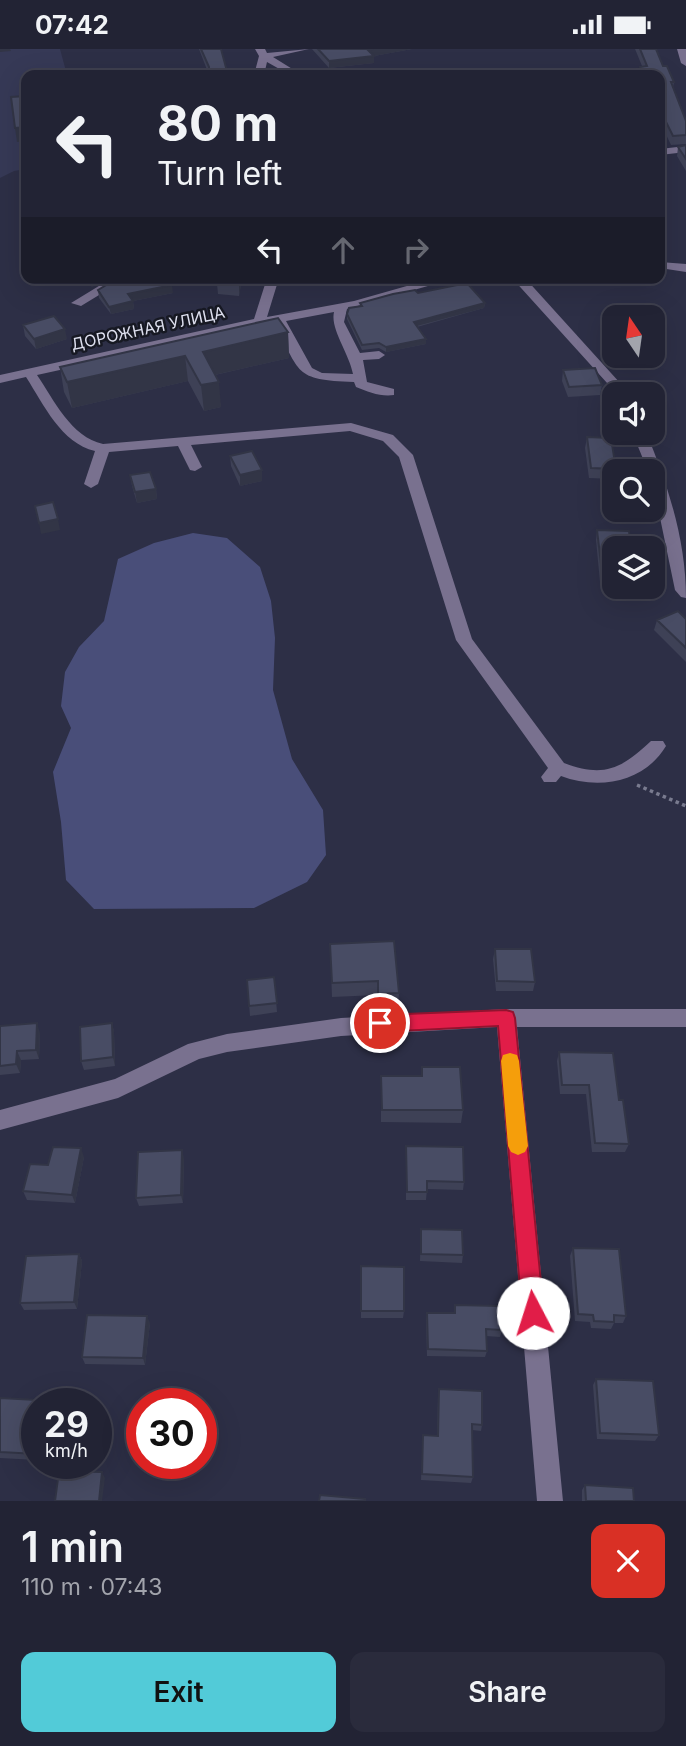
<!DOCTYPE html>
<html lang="en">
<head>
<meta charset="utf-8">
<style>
  body { margin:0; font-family:Inter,sans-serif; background:#2a2b3c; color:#f1f3f6; height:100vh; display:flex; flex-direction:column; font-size:26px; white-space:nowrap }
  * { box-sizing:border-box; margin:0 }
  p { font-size:23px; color:#a2a4ac }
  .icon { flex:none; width:38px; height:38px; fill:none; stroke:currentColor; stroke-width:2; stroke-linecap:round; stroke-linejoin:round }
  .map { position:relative; height:1452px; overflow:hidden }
  .drawer { display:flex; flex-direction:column; background:#222334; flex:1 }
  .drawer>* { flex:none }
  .guide { position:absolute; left:21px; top:21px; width:644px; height:214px; border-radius:14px; box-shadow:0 7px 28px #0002,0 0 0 2px #3f404f; background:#222334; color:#f1f3f6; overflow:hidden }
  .needle { width:46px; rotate:347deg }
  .fabs { position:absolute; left:602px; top:256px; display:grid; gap:14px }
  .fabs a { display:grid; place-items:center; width:63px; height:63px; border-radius:14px; background:#222334; box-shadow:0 7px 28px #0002,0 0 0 2px #3f404f; font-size:35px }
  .speed { position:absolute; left:21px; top:1339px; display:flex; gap:14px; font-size:35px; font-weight:700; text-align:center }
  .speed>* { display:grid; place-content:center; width:91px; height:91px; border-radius:50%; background:#222334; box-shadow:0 7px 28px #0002,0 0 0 2px #3f404f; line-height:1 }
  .speed small { font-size:18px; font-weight:400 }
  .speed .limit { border:10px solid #d22; background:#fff; color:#111 }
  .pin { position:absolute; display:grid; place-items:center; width:60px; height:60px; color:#fff; margin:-30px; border:4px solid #fff; border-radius:50%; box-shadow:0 2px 7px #0007 }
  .me { position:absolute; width:77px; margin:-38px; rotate:355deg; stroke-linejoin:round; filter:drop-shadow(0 0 5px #0008) }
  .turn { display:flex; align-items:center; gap:24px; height:147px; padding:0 21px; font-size:32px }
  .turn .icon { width:91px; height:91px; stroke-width:2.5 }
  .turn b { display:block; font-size:49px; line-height:60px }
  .lanes { display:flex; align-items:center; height:66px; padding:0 21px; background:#0003; justify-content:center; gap:35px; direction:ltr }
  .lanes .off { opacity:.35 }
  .round { display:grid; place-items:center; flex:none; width:74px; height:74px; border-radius:14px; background:#2a2b3c }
  .summary { display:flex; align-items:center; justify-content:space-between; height:119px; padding:0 21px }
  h1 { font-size:42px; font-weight:600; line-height:52px }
  .button { display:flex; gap:14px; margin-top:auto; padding:14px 21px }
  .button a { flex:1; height:80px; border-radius:14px; background:#52cbd8; color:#111; font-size:28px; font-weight:600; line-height:80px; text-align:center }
  .button a+a { background:#2a2b3c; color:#f1f3f6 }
  .status { display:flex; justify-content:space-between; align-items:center; height:49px; padding:0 35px; background:#222334; direction:ltr }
  .status svg { height:19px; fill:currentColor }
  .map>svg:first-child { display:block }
  .built { fill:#363956 }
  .green { fill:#494e79 }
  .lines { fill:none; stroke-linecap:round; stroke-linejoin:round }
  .path { stroke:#797b8f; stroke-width:3.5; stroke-dasharray:3.5 3.5; stroke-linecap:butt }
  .minor { fill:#79718f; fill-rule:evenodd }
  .wall { fill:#3e4156 }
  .shaded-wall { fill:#323546 }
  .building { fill:#484c64; stroke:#323546; stroke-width:2 }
  .route { fill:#e11d48; stroke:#92132f; stroke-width:2 }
  .slow { fill:#f59e0b }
  .labels { text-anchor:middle; stroke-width:5; stroke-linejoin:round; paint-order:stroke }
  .far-street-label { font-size:16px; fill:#dddfee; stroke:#171923 }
</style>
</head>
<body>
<div class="status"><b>07:42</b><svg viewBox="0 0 49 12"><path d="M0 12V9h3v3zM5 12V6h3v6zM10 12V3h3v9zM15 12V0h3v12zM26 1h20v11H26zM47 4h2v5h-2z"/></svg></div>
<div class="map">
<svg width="686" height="1452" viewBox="0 0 686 1452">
  <rect width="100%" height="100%" fill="#2d2f46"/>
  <path class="built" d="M 0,0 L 60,0 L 67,26 L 26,26 L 26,120 L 14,122 L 0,129 Z"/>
  <path class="green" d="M 193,484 L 227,489 L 260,518 L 271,552 L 275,589 L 273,641 L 292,710 L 323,761 L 326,806 L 307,833 L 254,859 L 94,860 L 66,831 L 61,773 L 53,723 L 71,679 L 61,657 L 65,623 L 79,598 L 104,572 L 118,510 L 154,494 Z"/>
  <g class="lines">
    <path class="path" d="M 637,736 L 686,757"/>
    <path class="minor" d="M 255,0 L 265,0 L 267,4 L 309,0 L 273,8 L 302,26 L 290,26 L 267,13 L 264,26 L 254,26 L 259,7 Z
      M 677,0 L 686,0 L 686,17 L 681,14 Z
      M 686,97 L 686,103 L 660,106 L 660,100 Z
      M 660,213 L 686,215 L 686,223 L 660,219 Z
      M 112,229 L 127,229 L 81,257 L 71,254 Z
      M 267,229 L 279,229 L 267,268 L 354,252 L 435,229 L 456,229 L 347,260 L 344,273 L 360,304 L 379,302 L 385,306 L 379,310 L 363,311 L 367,333 L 394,340 L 394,346 C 381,348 368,343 356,338 L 354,333 C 293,331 301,324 274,274 L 37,326 C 54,351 71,388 103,395 L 351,374 L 393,386 L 413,406 L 472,590 L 564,714 C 604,729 621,720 651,692 L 663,692 L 666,697 C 644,734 598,741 561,727 L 556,733 L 544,733 L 541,728 L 548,719 L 456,591 L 399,408 L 383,392 L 350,382 L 191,396 L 202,418 L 195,422 L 190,421 L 178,397 L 109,403 L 98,435 L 91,439 L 84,435 L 95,402 C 61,394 44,356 26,328 L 0,334 L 0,326 L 254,270 ZM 334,263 C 330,280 349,304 353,325 L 322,324 L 312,319 L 286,272 Z
      M 512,229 L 525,229 L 630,345 L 617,345 Z
      M 632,383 L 646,383 C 668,436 686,491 686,549 L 681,548 L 675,541 L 653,435 L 653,422 L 648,422 Z
      M 506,960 L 686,960 L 686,978 L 517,978 L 563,1452 L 537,1452 L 497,978 L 341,987 L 227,1003 L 199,1010 L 118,1049 L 0,1081 L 0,1061 L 115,1030 L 188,995 L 227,985 L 341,969 Z"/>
  </g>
  <path class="wall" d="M 199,0 L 221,0 L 209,26 Z
    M 312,0 L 412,0 L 374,7 L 374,14 L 329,19 Z
    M 635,0 L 656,0 L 663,17 L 674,33 L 673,39 L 686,72 L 686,95 L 671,96 L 660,73 L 660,26 L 639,26 L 640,18 L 642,17 Z
    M 686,96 L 686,122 L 677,107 L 678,98 Z
    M 85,229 L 107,229 L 92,238 Z
    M 218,229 L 242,229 L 239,247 L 218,245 L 217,235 Z
    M 98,241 L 173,244 L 133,252 L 134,260 L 111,265 L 99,249 Z
    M 418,244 L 485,254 L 484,259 L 417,278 L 426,295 L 386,303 L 379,299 L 362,301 L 347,270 L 347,265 L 360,257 L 360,254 Z
    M 23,276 L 67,290 L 36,300 L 25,287 Z
    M 288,283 L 289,309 L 215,326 L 221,358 L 204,362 L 188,332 L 72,359 L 64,343 L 60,318 Z
    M 563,321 L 602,336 L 600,346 L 568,348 L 562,332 Z
    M 587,388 L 616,420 L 616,422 L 614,422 L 614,430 L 589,429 L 585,399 Z
    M 230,407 L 262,421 L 262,432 L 240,437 L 231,417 Z
    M 130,426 L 156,440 L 157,450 L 137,454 L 132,437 Z
    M 597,481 L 614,499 L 614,534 L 600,533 L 596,491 Z
    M 686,570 L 686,613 L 654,581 L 657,571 Z
    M 330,895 L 399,944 L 398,958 L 378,959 L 377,946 L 332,948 Z
    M 495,900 L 535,933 L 533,942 L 496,942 L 493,910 Z
    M 274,928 L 277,963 L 250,967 L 247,931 Z
    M 112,974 L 114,983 L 115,1017 L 84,1021 L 81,1012 Z
    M 0,977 L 40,984 L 39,1010 L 21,1011 L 20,1024 L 0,1026 Z
    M 559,1003 L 619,1051 L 629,1095 L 625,1103 L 592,1103 L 586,1045 L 560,1045 L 557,1012 Z
    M 422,1018 L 463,1061 L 461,1074 L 381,1073 L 381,1027 L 421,1027 Z
    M 406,1097 L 464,1133 L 463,1141 L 427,1140 L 426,1151 L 406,1151 Z
    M 84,1108 L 75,1154 L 27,1151 L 23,1142 L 48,1116 Z
    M 184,1109 L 183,1154 L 139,1157 L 136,1149 Z
    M 421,1180 L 463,1206 L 462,1214 L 420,1212 Z
    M 573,1199 L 626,1267 L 623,1274 L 614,1274 L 611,1280 L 591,1279 L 590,1273 L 575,1272 L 570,1207 Z
    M 79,1205 L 82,1212 L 77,1260 L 24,1261 L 20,1254 Z
    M 361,1217 L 404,1262 L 403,1269 L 361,1269 Z
    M 455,1256 L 502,1281 L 500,1288 L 486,1287 L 487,1302 L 485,1308 L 427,1307 L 426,1271 L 427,1264 L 454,1264 Z
    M 150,1274 L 145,1316 L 85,1315 L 82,1308 Z
    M 596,1330 L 659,1386 L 655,1392 L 597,1390 L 593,1336 Z
    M 439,1340 L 482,1376 L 481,1382 L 472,1381 L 473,1428 L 471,1434 L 421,1431 L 423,1386 L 437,1387 L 438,1346 Z
    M 0,1349 L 74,1353 L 75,1354 L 37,1354 L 37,1411 L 0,1409 Z
    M 585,1436 L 634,1452 L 582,1452 L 582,1441 Z"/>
  <path class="shaded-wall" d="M 0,0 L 10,0 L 11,2 L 0,3 Z
    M 373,0 L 412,0 L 374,7 L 374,14 L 329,19 L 329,12 Z
    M 26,78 L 26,92 L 17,93 L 15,79 Z
    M 93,229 L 107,229 L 92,238 L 90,231 Z
    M 240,229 L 242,229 L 239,247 L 239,236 Z
    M 172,236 L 173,244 L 133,252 L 134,260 L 111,265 L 109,258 L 128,245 Z
    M 485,254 L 484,259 L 413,278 L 414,273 Z
    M 65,280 L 67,290 L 36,300 L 34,290 Z
    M 288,283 L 289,309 L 205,328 L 203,303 Z
    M 426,290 L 426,295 L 386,303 L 386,298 Z
    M 185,307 L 188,332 L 72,359 L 67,333 Z
    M 219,333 L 221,358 L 204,362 L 201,336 Z
    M 262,421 L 262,432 L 240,437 L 240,426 Z
    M 156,440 L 157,450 L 137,454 L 135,443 Z
    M 58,470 L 60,481 L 41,485 L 39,474 Z
    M 37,974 L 40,984 L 39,1010 L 36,1001 Z
    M 112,974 L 114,983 L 115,1017 L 113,1008 Z
    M 17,1002 L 21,1011 L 20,1024 L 16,1015 Z
    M 81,1099 L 84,1108 L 75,1154 L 72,1146 Z
    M 182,1101 L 184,1109 L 183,1154 L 181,1146 Z
    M 79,1205 L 82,1212 L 77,1260 L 74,1253 Z
    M 147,1267 L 150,1274 L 145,1316 L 143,1309 Z
    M 102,1423 L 105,1429 L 102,1452 L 99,1452 Z"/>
  <path class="building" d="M 201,0 L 221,0 L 228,26 L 209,26 L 209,18 Z
    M 318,0 L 373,0 L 368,1 L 374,7 L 329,12 Z
    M 640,0 L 656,0 L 663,17 L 667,17 L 674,33 L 671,33 L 686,72 L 686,86 L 673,87 L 660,61 L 660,57 L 662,56 L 660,49 L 660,26 L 643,26 L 640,18 L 647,17 Z
    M 26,47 L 26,78 L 15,79 L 11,48 Z
    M 686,96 L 686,110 L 678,98 Z
    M 118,229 L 168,229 L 172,236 L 128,245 L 133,252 L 109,258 L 98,241 Z
    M 218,229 L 240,229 L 239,236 L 217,235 Z
    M 467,234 L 485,254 L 414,273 L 426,290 L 386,298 L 379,294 L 362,296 L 347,265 L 349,259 L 362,257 L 360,254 L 393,245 L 415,241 L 418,244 Z
    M 54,267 L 65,280 L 34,290 L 23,276 Z
    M 278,269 L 288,283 L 203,303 L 219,333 L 201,336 L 185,307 L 67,333 L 60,318 Z
    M 595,319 L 602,336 L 569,338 L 563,321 Z
    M 587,388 L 611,389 L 616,420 L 591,419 Z
    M 252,402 L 262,421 L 240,426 L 230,407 Z
    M 150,423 L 156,440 L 135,443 L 130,426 Z
    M 53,453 L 58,470 L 39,474 L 35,457 Z
    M 597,481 L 629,482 L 631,499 L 614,499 L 614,523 L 602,523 Z
    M 678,562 L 686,570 L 686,599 L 657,571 Z
    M 394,892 L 399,944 L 378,945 L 378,932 L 332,934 L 330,895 Z
    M 495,900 L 531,900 L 535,933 L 497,932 Z
    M 274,928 L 277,954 L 249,957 L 247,931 Z
    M 37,974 L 36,1001 L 17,1002 L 16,1015 L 0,1017 L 0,977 Z
    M 112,974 L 113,1008 L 81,1012 L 80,978 Z
    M 559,1003 L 613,1004 L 619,1051 L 623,1051 L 629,1095 L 595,1094 L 589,1036 L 562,1036 Z
    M 422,1018 L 460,1018 L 463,1061 L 382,1061 L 381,1027 L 422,1027 Z
    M 406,1097 L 463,1098 L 464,1133 L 427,1132 L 427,1143 L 407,1143 Z
    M 53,1098 L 81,1099 L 72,1146 L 23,1142 L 30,1115 L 48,1116 Z
    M 182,1101 L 181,1146 L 136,1149 L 138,1103 Z
    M 421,1180 L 462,1181 L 463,1206 L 421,1205 Z
    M 573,1199 L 619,1200 L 626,1267 L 614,1266 L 614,1273 L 594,1272 L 593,1266 L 578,1265 Z
    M 79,1205 L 74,1253 L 20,1254 L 26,1207 Z
    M 361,1217 L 404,1218 L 404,1262 L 361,1262 Z
    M 455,1256 L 501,1257 L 502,1281 L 486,1280 L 487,1302 L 428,1300 L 427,1264 L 455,1264 Z
    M 87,1266 L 147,1267 L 143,1309 L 82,1308 Z
    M 596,1330 L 653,1332 L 659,1386 L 600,1384 Z
    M 439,1340 L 482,1342 L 482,1376 L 472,1375 L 473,1428 L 422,1425 L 423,1386 L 438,1387 Z
    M 0,1349 L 74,1353 L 74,1354 L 37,1354 L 37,1405 L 0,1403 Z
    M 59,1422 L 102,1423 L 99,1452 L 55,1452 Z
    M 585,1436 L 633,1439 L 634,1452 L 586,1452 Z
    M 320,1446 L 365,1450 L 365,1452 L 319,1452 Z"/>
  <path class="route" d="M 506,961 L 513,963 L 515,969 L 544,1264 L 541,1272 L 533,1275 L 526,1272 L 522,1264 L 498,977 L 380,983 L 374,980 L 371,974 L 374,969 L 380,966 Z"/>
  <path class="slow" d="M 510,1004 L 517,1006 L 519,1012 L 528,1097 L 525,1103 L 518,1106 L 511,1103 L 508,1097 L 501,1012 L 503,1006 Z"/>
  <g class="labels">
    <g class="far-street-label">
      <text transform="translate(148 279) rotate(-12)" y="6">ДОРОЖНАЯ УЛИЦА</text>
    </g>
  </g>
</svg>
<div class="fabs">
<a><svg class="needle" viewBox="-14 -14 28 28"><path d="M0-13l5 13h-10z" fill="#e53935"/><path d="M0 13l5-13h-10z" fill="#a2a4ac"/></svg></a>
<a><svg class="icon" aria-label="sound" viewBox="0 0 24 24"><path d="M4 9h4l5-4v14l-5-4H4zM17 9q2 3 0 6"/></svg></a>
<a><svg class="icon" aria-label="search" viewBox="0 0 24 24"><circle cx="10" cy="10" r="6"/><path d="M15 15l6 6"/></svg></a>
<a><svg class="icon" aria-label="layers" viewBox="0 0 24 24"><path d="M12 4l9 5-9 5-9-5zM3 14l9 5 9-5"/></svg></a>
</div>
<div class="speed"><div>29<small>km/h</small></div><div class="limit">30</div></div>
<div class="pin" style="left:380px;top:974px;background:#d93025"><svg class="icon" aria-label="arrive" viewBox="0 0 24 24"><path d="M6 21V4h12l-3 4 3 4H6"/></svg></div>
<svg class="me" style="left:533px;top:1264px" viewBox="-20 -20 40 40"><circle r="19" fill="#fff"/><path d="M0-13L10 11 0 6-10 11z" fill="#e11d48"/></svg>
<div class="guide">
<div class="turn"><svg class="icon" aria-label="left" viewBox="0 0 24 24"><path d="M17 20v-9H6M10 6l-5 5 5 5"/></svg><div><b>80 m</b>Turn left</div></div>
<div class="lanes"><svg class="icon" aria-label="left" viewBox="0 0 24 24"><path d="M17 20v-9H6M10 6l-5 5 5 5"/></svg><svg class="icon off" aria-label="ahead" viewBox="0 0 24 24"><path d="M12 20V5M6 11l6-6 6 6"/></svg><svg class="icon off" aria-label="right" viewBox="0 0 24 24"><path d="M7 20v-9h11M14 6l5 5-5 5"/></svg></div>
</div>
</div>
<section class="drawer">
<div class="summary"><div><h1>1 min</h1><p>110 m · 07:43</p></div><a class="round" style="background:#d93025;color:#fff"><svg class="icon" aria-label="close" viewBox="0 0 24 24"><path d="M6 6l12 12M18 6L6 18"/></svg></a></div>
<div class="button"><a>Exit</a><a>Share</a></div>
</section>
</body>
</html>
